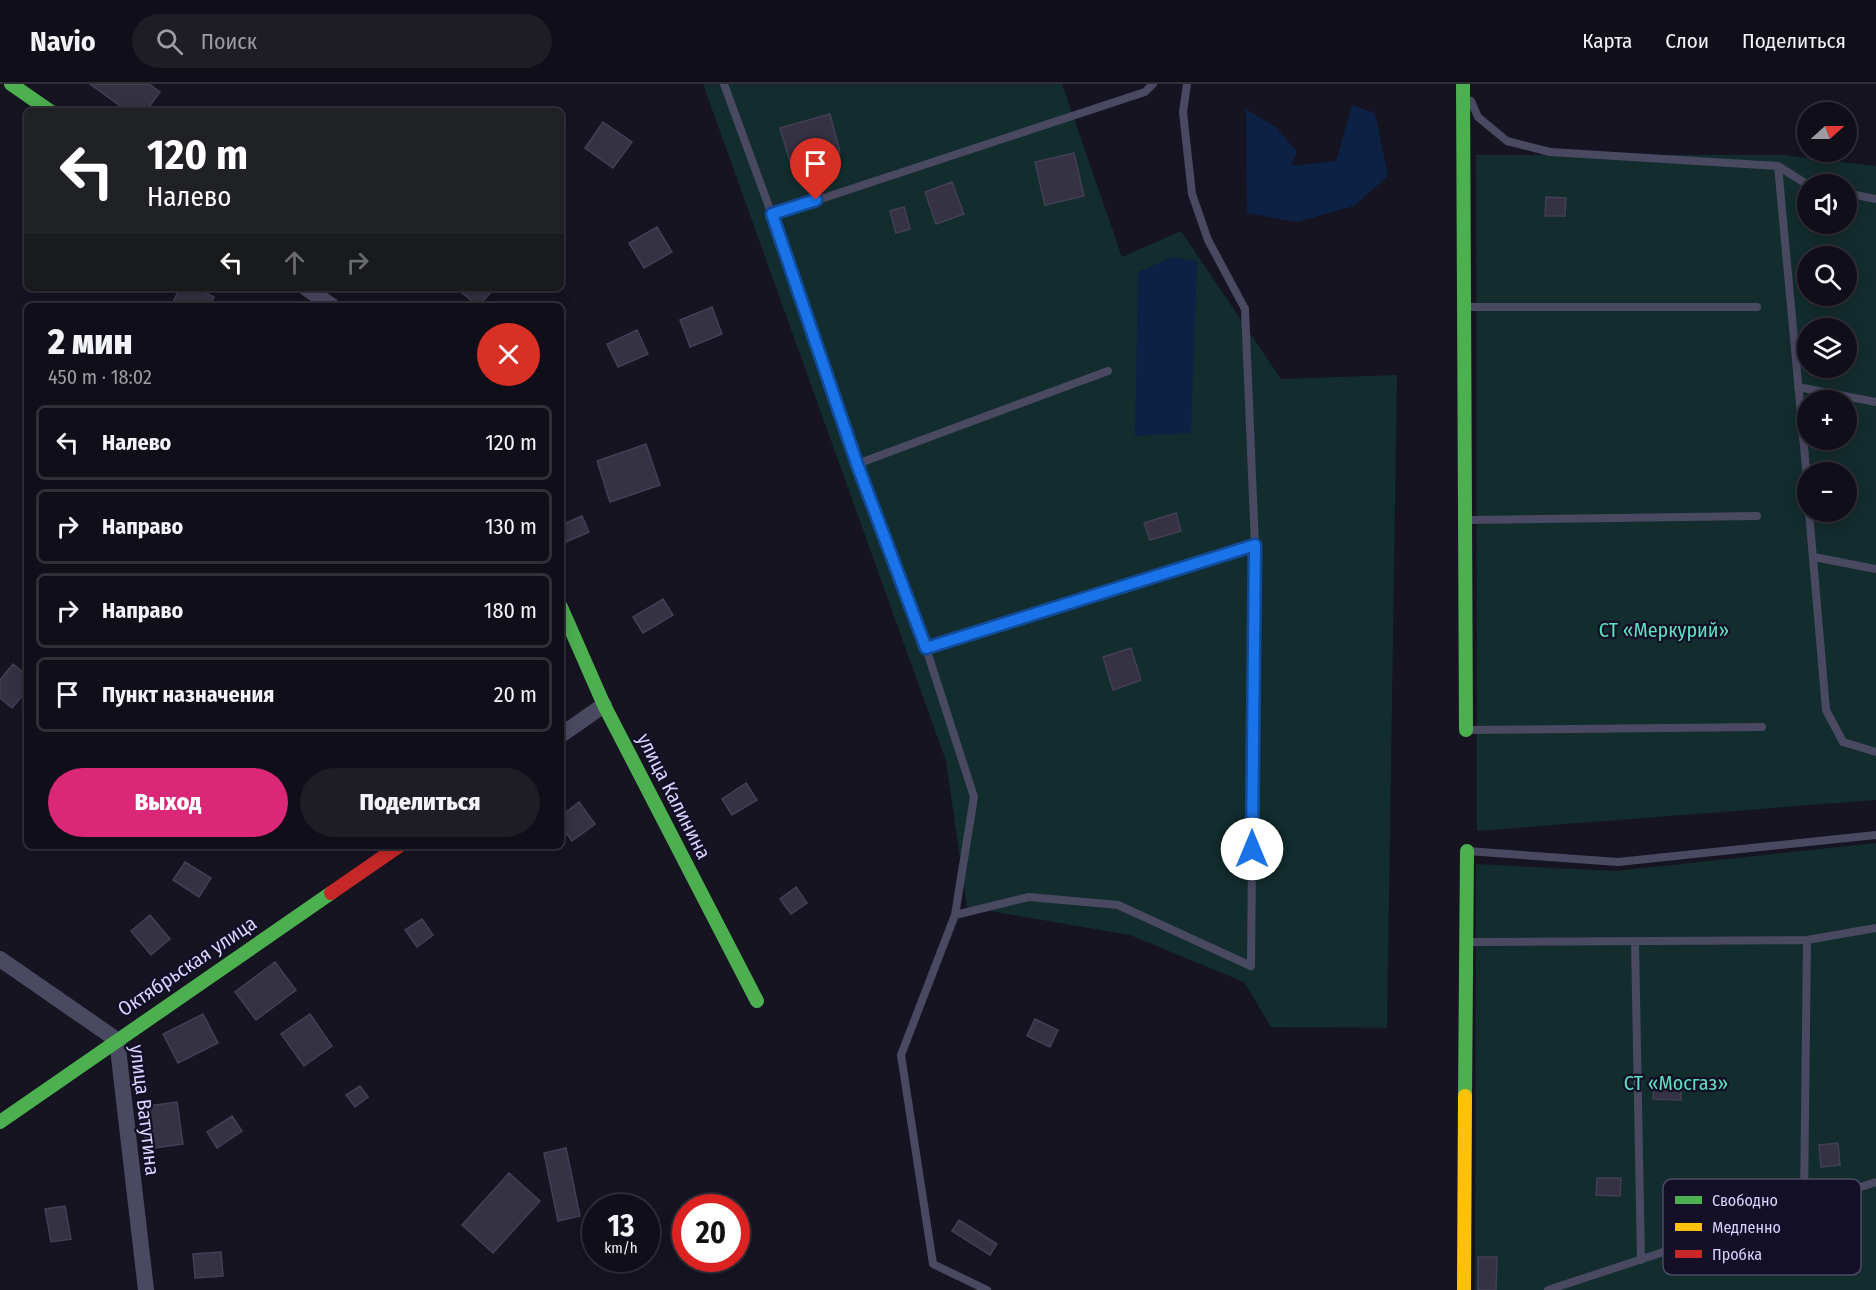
<!DOCTYPE html>
<html lang="ru">
<head>
<meta charset="utf-8">
<style>
  body { margin:0; font-family:"Fira Sans Condensed",sans-serif; background:#1e1d26; color:#f1f3f6; height:100vh; display:flex; flex-direction:column; font-size:22px; white-space:nowrap }
  * { box-sizing:border-box; margin:0 }
  p { font-size:20px; color:#9c9ca2 }
  .icon { flex:none; width:33px; height:33px; fill:none; stroke:currentColor; stroke-width:2; stroke-linecap:round; stroke-linejoin:round }
  .map { position:relative; flex:1; overflow:hidden }
  .drawer { position:absolute; left:24px; top:219px; width:540px; height:546px; display:flex; flex-direction:column; background:#100f19; border-radius:9px; box-shadow:0 3px 15px #0003,0 0 0 2px #302f38 }
  .drawer>* { flex:none }
  .top-card { position:absolute; left:24px; top:24px; width:540px; height:183px; border-radius:9px; box-shadow:0 3px 15px #0003,0 0 0 2px #302f38; background:#202124; color:#fff; overflow:hidden }
  .needle { width:39px; rotate:69deg }
  .controls { position:absolute; left:1797px; top:18px; display:grid; gap:12px }
  .controls a { display:grid; place-items:center; width:60px; height:60px; border-radius:50%; background:#100f19; box-shadow:0 3px 15px #0003,0 0 0 2px #302f38; font-size:30px }
  .speed { position:absolute; left:582px; top:1110px; display:flex; gap:12px; font-size:30px; font-weight:700; text-align:center }
  .speed>* { display:grid; place-content:center; width:78px; height:78px; border-radius:50%; background:#100f19; box-shadow:0 3px 15px #0003,0 0 0 2px #302f38; line-height:1 }
  .speed small { font-size:15px; font-weight:400 }
  .speed .limit { border:9px solid #d22; background:#fff; color:#111 }
  .pin { position:absolute; display:grid; place-items:center; width:51px; height:51px; color:#fff; margin:-62px -26px; border-radius:50% 50% 50% 0; rotate:-45deg; box-shadow:0 0 6px #0007 }
  .pin .icon { rotate:45deg }
  .me { position:absolute; width:66px; margin:-33px; rotate:0deg; stroke-linejoin:round; filter:drop-shadow(0 0 4px #0008) }
  .turn { display:flex; align-items:center; gap:21px; height:126px; padding:0 24px; font-size:27px }
  .turn .icon { width:78px; height:78px; stroke-width:2.5 }
  .turn b { display:block; font-size:42px; line-height:51px }
  .lanes { display:flex; align-items:center; height:57px; padding:0 24px; background:#0003; justify-content:center; gap:30px; direction:ltr }
  .lanes .off { opacity:.35 }
  .round { display:grid; place-items:center; flex:none; width:63px; height:63px; border-radius:32px; background:#1e1d26 }
  .headline { display:flex; align-items:center; justify-content:space-between; height:102px; padding:0 24px }
  h1 { font-size:36px; font-weight:800; line-height:45px }
  .action { display:flex; gap:12px; margin-top:auto; padding:12px 24px }
  .action a { flex:1; height:69px; border-radius:36px; background:#db2777; color:#fff; font-size:24px; font-weight:800; line-height:69px; text-align:center }
  .action a+a { background:#1e1d26; color:#f1f3f6 }
  ul { padding:0; list-style:none }
  li { display:flex; align-items:center; gap:18px; height:75px; margin:0 12px 9px; padding:0 12px; border:3px solid #302f38; border-radius:9px }
  li div { flex:1 }
  li b { display:block; font-size:22px }
  li em { font-style:normal }
  header { display:flex; align-items:center; gap:36px; box-sizing:border-box; height:84px; padding:0 30px; background:#100f19; border-bottom:2px solid #302f38 }
  header strong { font-size:28px }
  nav { display:flex; gap:33px; margin-inline-start:auto; font-size:21px }
  .search { width:420px; height:54px; background:#1e1d26; display:flex; align-items:center; gap:15px; box-sizing:border-box; padding:0 21px; border-radius:33px; color:#9c9ca2; font-size:22px }
  .map>svg:first-child { display:block }
  .green { fill:#132c2d; fill-rule:evenodd }
  .water { fill:#0d2144 }
  .building { fill:#343243; stroke:#433f54; stroke-width:1.5 }
  .lines { fill:none; stroke-linecap:round; stroke-linejoin:round }
  .lane { stroke:#4a4962; stroke-width:8 }
  .street { stroke:#4a4962; stroke-width:16 }
  .fast { stroke:#4caf50; stroke-width:14 }
  .slow { stroke:#ffc107; stroke-width:14 }
  .jam { stroke:#c62828; stroke-width:14 }
  .route-casing { stroke:#114b97; stroke-width:15 }
  .route { stroke:#1a73e8; stroke-width:10 }
  .labels { text-anchor:middle; stroke-width:4.5; stroke-linejoin:round; paint-order:stroke }
  .park-label { font-size:20px; fill:#5fe0c0; stroke:#130f26 }
  .street-label { font-size:20px; fill:#d9d4ff; stroke:#130f26 }
  .key { fill:#130f26; stroke:#4e4a67; stroke-width:1.5 }
  .key-label { font-size:16px; fill:#d9d4ff }
</style>
</head>
<body>
<header>
<strong>Navio</strong>
<div class="search"><svg class="icon" aria-label="search" viewBox="0 0 24 24"><circle cx="10" cy="10" r="6"/><path d="M15 15l6 6"/></svg>Поиск</div>
<nav><a>Карта</a><a>Слои</a><a>Поделиться</a></nav>
</header>
<div class="map">
<svg width="1876" height="1206" viewBox="0 0 1876 1206">
  <rect width="100%" height="100%" fill="#161421"/>
  <path class="green" d="M 703,0 L 1062,0 L 1122,173 L 1181,147 L 1281,295 L 1397,291 L 1387,944 L 1271,943 L 1244,898 L 1130,851 L 967,823 L 946,677 Z
    M 1476,71 L 1783,71 L 1876,82 L 1876,716 L 1477,747 ZM 1808,100 L 1846,100 L 1846,140 L 1808,140 ZM 1808,172 L 1846,172 L 1846,212 L 1808,212 ZM 1808,244 L 1846,244 L 1846,284 L 1808,284 ZM 1808,316 L 1846,316 L 1846,356 L 1808,356 ZM 1808,388 L 1846,388 L 1846,428 L 1808,428 Z
    M 1876,759 L 1876,1206 L 1475,1206 L 1476,780 L 1616,787 Z"/>
  <path class="water" d="M 1352,21 L 1375,29 L 1388,92 L 1354,122 L 1297,138 L 1247,129 L 1246,25 L 1277,44 L 1297,68 L 1291,82 L 1336,77 Z
    M 1173,173 L 1197,177 L 1191,349 L 1135,352 L 1138,188 Z"/>
  <path class="building" d="M 90,0 L 149,0 L 160,8 L 146,27 L 127,27 Z
    M 830,30 L 840,68 L 791,81 L 780,44 Z
    M 603,38 L 632,58 L 613,84 L 585,64 Z
    M 1074,69 L 1084,112 L 1045,121 L 1035,78 Z
    M 952,98 L 964,130 L 936,140 L 925,108 Z
    M 1546,113 L 1566,114 L 1565,132 L 1545,132 Z
    M 904,123 L 910,145 L 896,149 L 890,127 Z
    M 657,143 L 672,168 L 644,184 L 629,159 Z
    M 180,204 L 197,204 L 214,213 L 210,222 L 182,222 L 173,218 Z
    M 456,204 L 495,204 L 478,222 Z
    M 712,223 L 722,250 L 690,263 L 680,236 Z
    M 637,246 L 648,270 L 618,283 L 607,260 Z
    M 646,360 L 660,401 L 610,418 L 597,377 Z
    M 1176,429 L 1181,447 L 1150,456 L 1144,439 Z
    M 582,432 L 589,448 L 561,460 L 561,441 Z
    M 663,515 L 673,531 L 643,549 L 633,533 Z
    M 1131,564 L 1141,596 L 1113,606 L 1103,573 Z
    M 13,580 L 27,591 L 27,606 L 12,624 L 0,614 L 0,596 Z
    M 746,699 L 757,716 L 732,731 L 722,715 Z
    M 579,718 L 595,740 L 572,757 L 561,742 L 561,732 Z
    M 185,778 L 211,794 L 199,813 L 173,796 Z
    M 796,803 L 807,819 L 791,830 L 780,815 Z
    M 150,831 L 170,855 L 151,871 L 131,847 Z
    M 422,835 L 433,851 L 417,863 L 405,846 Z
    M 275,878 L 296,906 L 256,936 L 235,908 Z
    M 203,930 L 218,959 L 178,979 L 163,950 Z
    M 310,930 L 332,962 L 304,982 L 281,950 Z
    M 1035,935 L 1058,946 L 1050,963 L 1027,952 Z
    M 1654,998 L 1681,998 L 1681,1016 L 1653,1015 Z
    M 360,1002 L 368,1013 L 355,1023 L 346,1011 Z
    M 177,1018 L 183,1060 L 147,1065 L 141,1023 Z
    M 232,1032 L 242,1047 L 217,1064 L 207,1048 Z
    M 1838,1059 L 1840,1081 L 1821,1083 L 1819,1061 Z
    M 566,1064 L 580,1132 L 558,1137 L 544,1069 Z
    M 509,1089 L 540,1117 L 493,1169 L 462,1141 Z
    M 1597,1094 L 1621,1094 L 1620,1112 L 1596,1111 Z
    M 65,1122 L 71,1155 L 51,1158 L 45,1125 Z
    M 959,1136 L 997,1160 L 990,1171 L 952,1147 Z
    M 221,1168 L 223,1192 L 195,1194 L 193,1170 Z
    M 1478,1173 L 1497,1173 L 1496,1206 L 1478,1206 Z"/>
  <g class="lines">
    <path class="lane" d="M 724,0 L 772,131 L 857,380 L 926,564 L 974,713 L 955,831
      M 1471,17 L 1478,33 L 1507,57 L 1550,68 L 1778,82 L 1808,101
      M 1778,82 L 1808,406
      M 1846,109 L 1876,115
      M 772,131 L 1145,8 L 1153,0
      M 1466,223 L 1757,223
      M 1798,303 L 1876,318
      M 857,380 L 1108,287
      M 1809,428 L 1826,626 L 1843,658 L 1876,668
      M 1467,436 L 1757,432
      M 1814,473 L 1876,485
      M 926,564 L 1255,461
      M 1466,646 L 1762,643
      M 1467,767 L 1618,778 L 1876,751
      M 1467,858 L 1807,856 L 1876,844
      M 1635,858 L 1641,1176
      M 1804,1120 L 1807,856
      M 987,1206 L 933,1180 L 901,971 L 955,831 L 1029,813 L 1118,821 L 1251,882 L 1255,461 L 1245,225 L 1208,156 L 1192,110 L 1183,28 L 1187,0
      M 1548,1206 L 1876,1098"/>
    <path class="street" d="M 306,204 L 332,222
      M 561,651 L 604,621
      M 0,875 L 117,956 L 146,1206"/>
    <path class="fast" d="M 11,0 L 50,27
      M 1463,0 L 1466,646
      M 561,523 L 604,621 L 757,917
      M 1465,1012 L 1467,767
      M 0,1038 L 331,809"/>
    <path class="slow" d="M 1464,1206 L 1465,1012"/>
    <path class="jam" d="M 331,809 L 399,762"/>
  </g>
  <g class="lines">
    <defs>
      <path id="route" d="M 816,116 L 772,130 L 857,380 L 926,564 L 1255,461 L 1252,765"/>
    </defs>
    <use href="#route" class="route-casing"/>
    <use href="#route" class="route"/>
  </g>
  <g class="labels">
    <g class="park-label">
      <text x="1664" y="553">СТ «Меркурий»</text>
      <text x="1676" y="1006">СТ «Мосгаз»</text>
    </g>
    <g class="street-label">
      <text transform="translate(674 712) rotate(63)" y="7">улица Калинина</text>
      <text transform="translate(187 882) rotate(-34)" y="7">Октябрьская улица</text>
      <text transform="translate(145 1026) rotate(83)" y="7">улица Ватутина</text>
    </g>
  </g>
  <rect x="1663" y="1095" width="198" height="96" rx="9" class="key"/>
  <rect x="1675" y="1112" width="27" height="8" fill="#4caf50"/>
  <rect x="1675" y="1139" width="27" height="8" fill="#ffc107"/>
  <rect x="1675" y="1166" width="27" height="8" fill="#c62828"/>
  <g class="key-label">
    <text x="1712" y="1122">Свободно</text>
    <text x="1712" y="1149">Медленно</text>
    <text x="1712" y="1176">Пробка</text>
  </g>
</svg>
<div class="controls">
<a><svg class="needle" viewBox="-14 -14 28 28"><path d="M0-13l5 13h-10z" fill="#e53935"/><path d="M0 13l5-13h-10z" fill="#9c9ca2"/></svg></a>
<a><svg class="icon" aria-label="sound" viewBox="0 0 24 24"><path d="M4 9h4l5-4v14l-5-4H4zM17 9q2 3 0 6"/></svg></a>
<a><svg class="icon" aria-label="search" viewBox="0 0 24 24"><circle cx="10" cy="10" r="6"/><path d="M15 15l6 6"/></svg></a>
<a><svg class="icon" aria-label="layers" viewBox="0 0 24 24"><path d="M12 4l9 5-9 5-9-5zM3 14l9 5 9-5"/></svg></a>
<a>+</a>
<a>−</a>
</div>
<div class="speed"><div>13<small>km/h</small></div><div class="limit">20</div></div>
<div class="pin" style="left:816px;top:116px;background:#d93025"><svg class="icon" aria-label="arrive" viewBox="0 0 24 24"><path d="M6 21V4h12l-3 4 3 4H6"/></svg></div>
<svg class="me" style="left:1252px;top:765px" viewBox="-20 -20 40 40"><circle r="19" fill="#fff"/><path d="M0-13L10 11 0 6-10 11z" fill="#1a73e8"/></svg>
<div class="top-card">
<div class="turn"><svg class="icon" aria-label="left" viewBox="0 0 24 24"><path d="M17 20v-9H6M10 6l-5 5 5 5"/></svg><div><b>120 m</b>Налево</div></div>
<div class="lanes"><svg class="icon" aria-label="left" viewBox="0 0 24 24"><path d="M17 20v-9H6M10 6l-5 5 5 5"/></svg><svg class="icon off" aria-label="ahead" viewBox="0 0 24 24"><path d="M12 20V5M6 11l6-6 6 6"/></svg><svg class="icon off" aria-label="right" viewBox="0 0 24 24"><path d="M7 20v-9h11M14 6l5 5-5 5"/></svg></div>
</div>
<section class="drawer">
<div class="headline"><div><h1>2 мин</h1><p>450 m · 18:02</p></div><a class="round" style="background:#d93025;color:#fff"><svg class="icon" aria-label="close" viewBox="0 0 24 24"><path d="M6 6l12 12M18 6L6 18"/></svg></a></div>
<ul>
<li><svg class="icon" aria-label="left" viewBox="0 0 24 24"><path d="M17 20v-9H6M10 6l-5 5 5 5"/></svg><div><b>Налево</b></div><em>120 m</em></li>
<li><svg class="icon" aria-label="right" viewBox="0 0 24 24"><path d="M7 20v-9h11M14 6l5 5-5 5"/></svg><div><b>Направо</b></div><em>130 m</em></li>
<li><svg class="icon" aria-label="right" viewBox="0 0 24 24"><path d="M7 20v-9h11M14 6l5 5-5 5"/></svg><div><b>Направо</b></div><em>180 m</em></li>
<li><svg class="icon" aria-label="arrive" viewBox="0 0 24 24"><path d="M6 21V4h12l-3 4 3 4H6"/></svg><div><b>Пункт назначения</b></div><em>20 m</em></li>
</ul>
<div class="action"><a>Выход</a><a>Поделиться</a></div>
</section>
</div>
</body>
</html>
